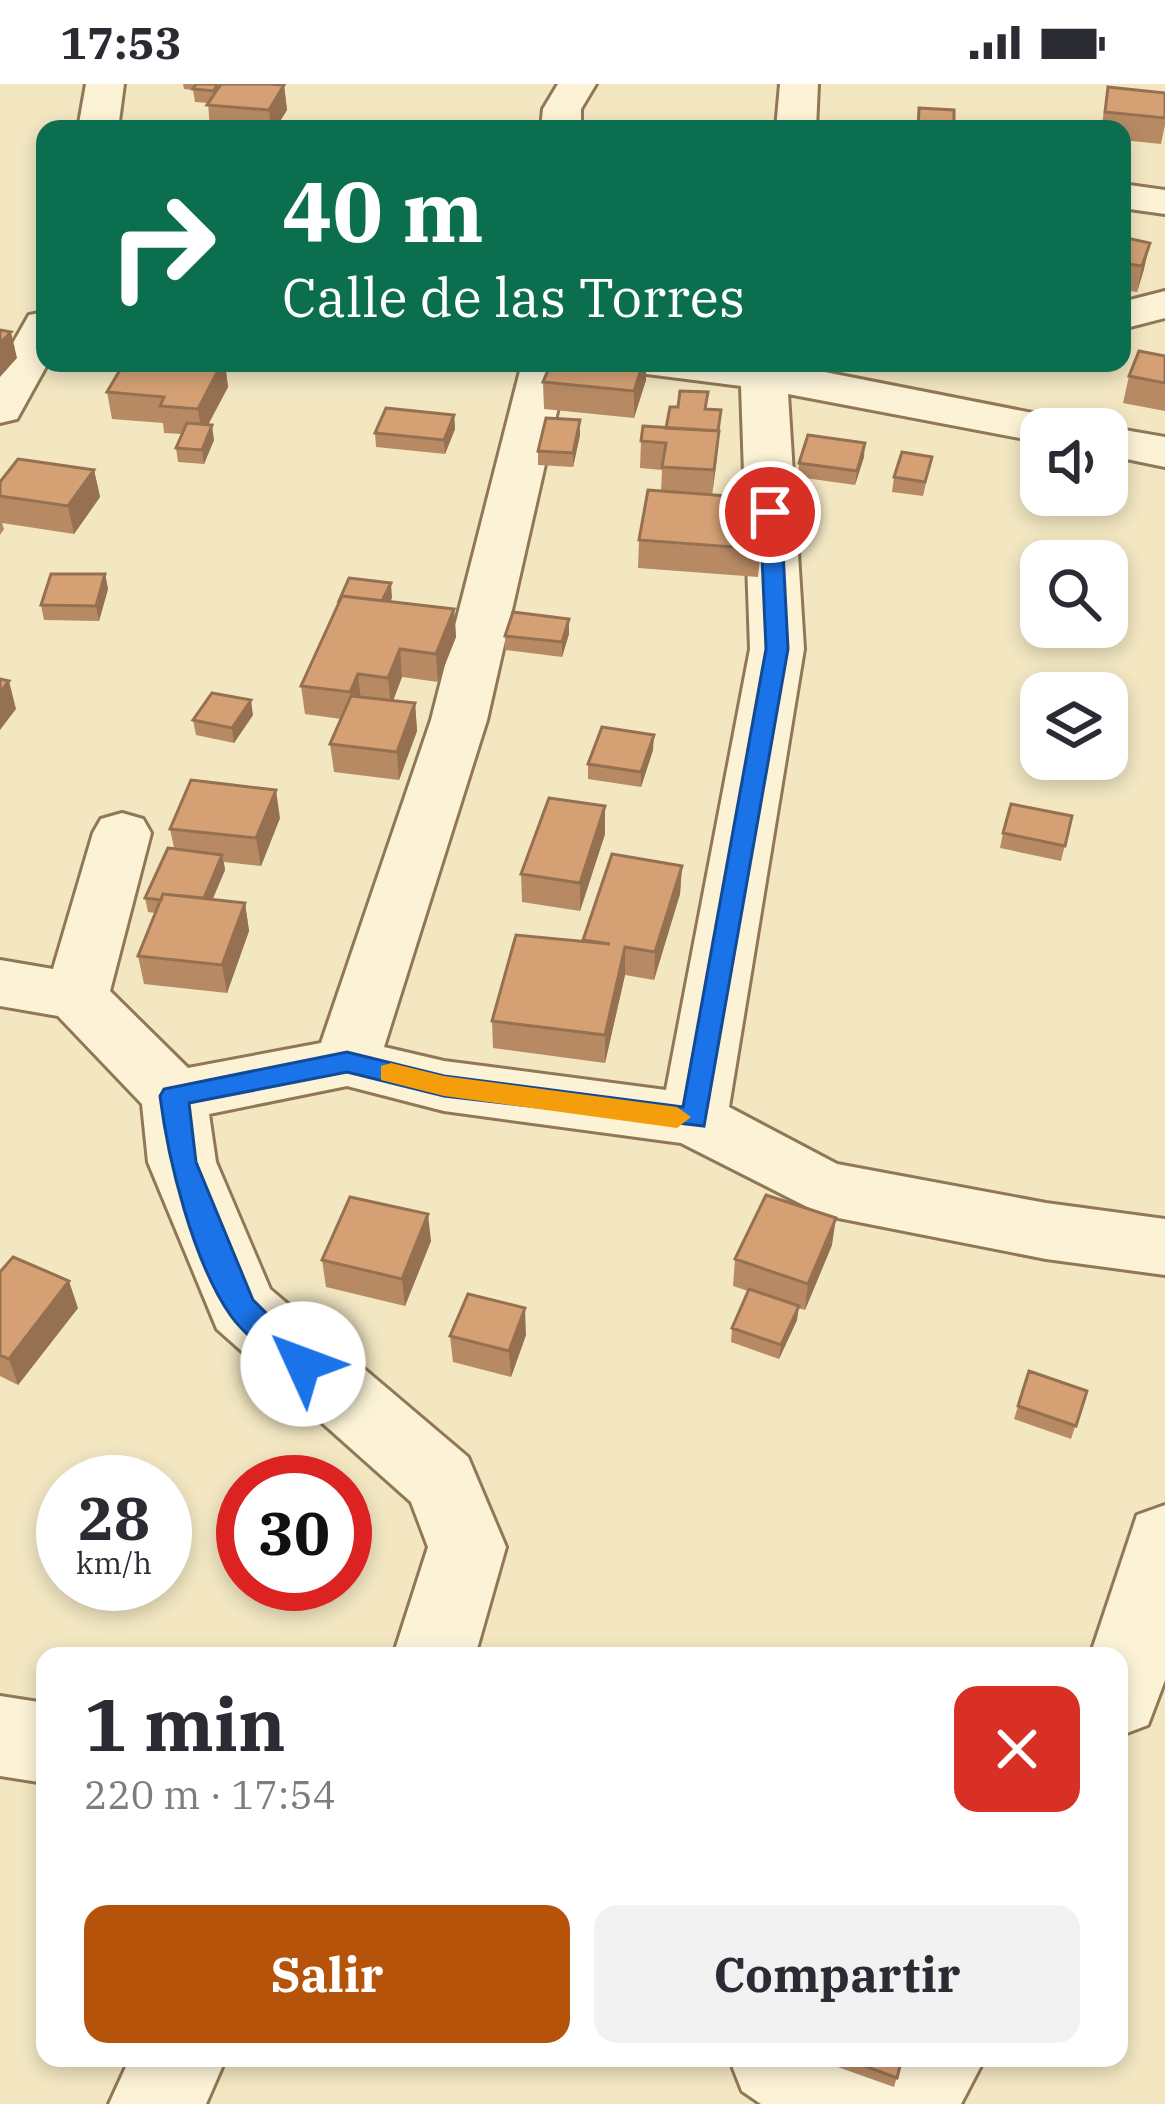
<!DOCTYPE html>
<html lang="es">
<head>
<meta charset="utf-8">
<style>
  body { margin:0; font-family:"IBM Plex Serif",serif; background:#f2f2f3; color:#2b2b33; height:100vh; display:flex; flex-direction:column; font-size:45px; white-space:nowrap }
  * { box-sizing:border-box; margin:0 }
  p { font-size:39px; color:#7c7c81 }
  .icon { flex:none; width:66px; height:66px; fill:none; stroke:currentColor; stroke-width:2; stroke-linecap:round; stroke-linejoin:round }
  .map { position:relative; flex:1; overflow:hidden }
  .details { position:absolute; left:36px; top:1563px; width:1092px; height:420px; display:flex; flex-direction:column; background:#fff; border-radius:24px; box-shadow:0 6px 18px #0003 }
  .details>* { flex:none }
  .hud { position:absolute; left:36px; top:36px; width:1095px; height:252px; border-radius:24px; box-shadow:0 6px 18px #0003; background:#0b6e4f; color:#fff; overflow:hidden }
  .tools { position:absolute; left:1020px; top:324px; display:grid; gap:24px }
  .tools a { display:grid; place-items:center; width:108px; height:108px; border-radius:24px; background:#fff; box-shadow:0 6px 18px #0003; font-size:60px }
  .speed { position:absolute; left:36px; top:1371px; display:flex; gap:24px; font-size:60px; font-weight:700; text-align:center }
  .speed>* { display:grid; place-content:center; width:156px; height:156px; border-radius:50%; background:#fff; box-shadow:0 6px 18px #0003; line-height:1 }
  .speed small { font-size:30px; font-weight:400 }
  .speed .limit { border:18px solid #d22; background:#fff; color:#111 }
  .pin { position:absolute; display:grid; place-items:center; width:102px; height:102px; color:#fff; margin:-51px; border:6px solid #fff; border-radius:50%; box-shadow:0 3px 12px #0007 }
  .me { position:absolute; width:132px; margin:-66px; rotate:313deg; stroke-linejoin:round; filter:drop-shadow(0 0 9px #0008) }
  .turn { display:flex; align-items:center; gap:42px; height:252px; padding:0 48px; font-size:54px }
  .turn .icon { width:156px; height:156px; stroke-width:2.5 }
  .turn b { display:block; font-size:84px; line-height:102px }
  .round { display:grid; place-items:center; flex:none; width:126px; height:126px; border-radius:24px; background:#f2f2f3 }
  .head { display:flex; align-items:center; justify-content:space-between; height:204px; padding:0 48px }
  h1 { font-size:72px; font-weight:700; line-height:90px }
  .button { display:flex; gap:24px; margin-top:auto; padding:24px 48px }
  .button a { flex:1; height:138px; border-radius:24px; background:#b45309; color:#fff; font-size:48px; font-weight:700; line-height:138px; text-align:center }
  .button a+a { background:#f2f2f3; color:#2b2b33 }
  .status { display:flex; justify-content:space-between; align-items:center; height:84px; padding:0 60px; background:#fff; direction:ltr }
  .status svg { height:33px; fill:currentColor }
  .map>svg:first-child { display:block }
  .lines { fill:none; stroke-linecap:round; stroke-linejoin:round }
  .minor-casing { stroke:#907857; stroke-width:6 }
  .minor { fill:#fcf3d7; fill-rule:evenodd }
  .wall { fill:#b78a64 }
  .shaded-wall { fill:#957151 }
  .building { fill:#d5a174; stroke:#957151; stroke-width:3 }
  .route { fill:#1a73e8; stroke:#114b97; stroke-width:3 }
  .slow { fill:#f59e0b }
</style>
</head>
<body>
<div class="status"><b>17:53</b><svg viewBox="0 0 49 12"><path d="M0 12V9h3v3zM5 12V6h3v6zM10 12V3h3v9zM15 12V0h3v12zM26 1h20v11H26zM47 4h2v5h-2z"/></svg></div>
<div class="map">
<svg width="1165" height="2020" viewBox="0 0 1165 2020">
  <rect width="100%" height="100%" fill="#f3e7c2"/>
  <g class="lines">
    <defs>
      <path id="minor" d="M 86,0 L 124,0 L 118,45 L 78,45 Z
        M 558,0 L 596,0 L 581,25 L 581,45 L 541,45 L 543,25 Z
        M 780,0 L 818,0 L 816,45 L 776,45 Z
        M 1122,100 L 1165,106 L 1165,130 L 1122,124 Z
        M 1165,207 L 1165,234 L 1122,245 L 1122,218 Z
        M 45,228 L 48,279 L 17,335 L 0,339 L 0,282 L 29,231 Z
        M 522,279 L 568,279 L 487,636 L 384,963 L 444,977 L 666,1006 L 750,565 L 741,302 L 639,289 L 632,279 L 779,279 L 1063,335 L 1070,345 L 1041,345 L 1041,358 L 788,310 L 804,565 L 729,1023 L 837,1080 L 1046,1119 L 1165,1135 L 1165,1191 L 1046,1175 L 823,1131 L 681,1059 L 444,1027 L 347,1002 L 209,1030 L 216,1078 L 270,1205 L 468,1373 L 506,1463 L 475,1572 L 393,1572 L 428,1463 L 411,1418 L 217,1245 L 148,1078 L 142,1020 L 58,932 L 0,922 L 0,876 L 53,885 L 93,749 L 101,735 L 122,729 L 143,735 L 151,749 L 110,907 L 188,984 L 321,959 L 431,636 Z
        M 1107,343 L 1165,353 L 1165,383 L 1107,371 L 1107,345 L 1097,345 Z
        M 1165,1421 L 1165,1596 L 1148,1641 L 1119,1652 L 1119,1572 L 1090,1572 L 1137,1431 Z
        M 0,1612 L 45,1619 L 45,1699 L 0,1692 Z
        M 130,1974 L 226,1974 L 206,2020 L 109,2020 Z
        M 729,1974 L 855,1974 L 870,1984 L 878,1974 L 985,1974 L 961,2020 L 761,2020 L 742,2007 Z"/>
    </defs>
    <use href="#minor" class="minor-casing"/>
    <use href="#minor" class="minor"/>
  </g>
  <path class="wall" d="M 183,0 L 284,1 L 287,26 L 275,45 L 210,45 L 208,19 L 195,18 L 193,6 L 184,5 Z
    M 1108,3 L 1165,9 L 1165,41 L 1161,60 L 1122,56 L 1122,45 L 1101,45 Z
    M 954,26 L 953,45 L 917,45 Z
    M 1122,153 L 1144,185 L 1137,208 L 1122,206 Z
    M 1165,272 L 1165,327 L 1123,319 L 1129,292 Z
    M 124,279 L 245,279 L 242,283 L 225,281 L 228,303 L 208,341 L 214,356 L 204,380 L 178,378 L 176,364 L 182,350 L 164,349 L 163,339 L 112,335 L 107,308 Z
    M 551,279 L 646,279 L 646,296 L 634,334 L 544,325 L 543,298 Z
    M 707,325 L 721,326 L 712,411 L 767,415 L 758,493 L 638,484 L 639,456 L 661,407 L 662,386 L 640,384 L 641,357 Z
    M 454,331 L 455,345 L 445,370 L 376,363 L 375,349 Z
    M 580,336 L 580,351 L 573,383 L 538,381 L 538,367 Z
    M 864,373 L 855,401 L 798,393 L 799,379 Z
    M 932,373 L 923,412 L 892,408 L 894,393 Z
    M 94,386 L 100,413 L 74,450 L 2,439 L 4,445 L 0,451 L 0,398 Z
    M 105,490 L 108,505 L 99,537 L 44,536 L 41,521 Z
    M 392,514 L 390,517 L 454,525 L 456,553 L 438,598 L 402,593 L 393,617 L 415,619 L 417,647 L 399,696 L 334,688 L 330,660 L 341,635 L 305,630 L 301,602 Z
    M 569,535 L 569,550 L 562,573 L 505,566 L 505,552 Z
    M 253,631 L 234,659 L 196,651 L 193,636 Z
    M 653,666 L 641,703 L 588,695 L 588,680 Z
    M 605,722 L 605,750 L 580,827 L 522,818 L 521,790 Z
    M 1072,732 L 1061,777 L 1000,764 L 1003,749 Z
    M 280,734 L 261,782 L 224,778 L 225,786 L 212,815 L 245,819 L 249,847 L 227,909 L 144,900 L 138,872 L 155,829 L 148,828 L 145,814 L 174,764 L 170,745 Z
    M 682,782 L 680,810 L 654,896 L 625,891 L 605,979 L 493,964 L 492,937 L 583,857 Z
    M 431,1157 L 405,1222 L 326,1203 L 322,1176 Z
    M 832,1161 L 805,1226 L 798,1224 L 797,1236 L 779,1275 L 731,1258 L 732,1244 L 748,1207 L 733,1202 L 735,1175 Z
    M 0,1188 L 78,1224 L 18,1301 L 0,1292 Z
    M 526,1251 L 511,1293 L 453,1278 L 450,1252 Z
    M 1029,1287 L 1087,1307 L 1071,1355 L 1014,1335 Z
    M 834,1974 L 902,1974 L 894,2003 L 832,1981 Z"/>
  <path class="shaded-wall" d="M 284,1 L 287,26 L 275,45 L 271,45 L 269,26 Z
    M 1150,159 L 1144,185 L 1137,208 L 1142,182 Z
    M 11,248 L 17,274 L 0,293 L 0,259 Z
    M 222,279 L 225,279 L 228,303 L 202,352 L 198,325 Z
    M 643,279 L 646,279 L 646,296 L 634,334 L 634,307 Z
    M 721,326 L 717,374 L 712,413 L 714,386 Z
    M 454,331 L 455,345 L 445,370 L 444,356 Z
    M 580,336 L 580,351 L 573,383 L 573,369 Z
    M 212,341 L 214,356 L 204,380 L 202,366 Z
    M 865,359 L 864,373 L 855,401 L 857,387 Z
    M 94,386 L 100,413 L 74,450 L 68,422 Z
    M 105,490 L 108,505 L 99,537 L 96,522 Z
    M 391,499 L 392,514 L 380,539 L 379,524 Z
    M 454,525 L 456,553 L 438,598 L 436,570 Z
    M 569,535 L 569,550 L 562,573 L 562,558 Z
    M 400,565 L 402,593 L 391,622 L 388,594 Z
    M 358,590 L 361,618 L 353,636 L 350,608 Z
    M 9,597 L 16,625 L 0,646 L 0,608 Z
    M 251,616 L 253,631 L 234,659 L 232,644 Z
    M 415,619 L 417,647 L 399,696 L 397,668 Z
    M 654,651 L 653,666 L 641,703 L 641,688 Z
    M 276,706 L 280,734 L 261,782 L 256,754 Z
    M 605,722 L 605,750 L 580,827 L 580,799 Z
    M 222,771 L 225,786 L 204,836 L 201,821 Z
    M 682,782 L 680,810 L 654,896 L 655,868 Z
    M 245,819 L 249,847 L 227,909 L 222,881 Z
    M 625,863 L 625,891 L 605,979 L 605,951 Z
    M 428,1130 L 431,1157 L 405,1222 L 402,1195 Z
    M 836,1134 L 832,1161 L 805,1226 L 808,1200 Z
    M 69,1197 L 78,1224 L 18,1301 L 9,1275 Z
    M 799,1222 L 797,1236 L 779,1275 L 781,1261 Z
    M 525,1224 L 526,1251 L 511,1293 L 509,1267 Z"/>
  <path class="building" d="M 196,0 L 217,0 L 214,7 L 193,5 Z
    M 221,0 L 268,0 L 284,1 L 269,26 L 207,21 Z
    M 1108,3 L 1165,9 L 1165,34 L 1105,28 Z
    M 919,24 L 954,26 L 954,40 L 940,39 L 939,45 L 918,45 Z
    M 144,41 L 197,45 L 141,45 Z
    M 1122,153 L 1150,159 L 1142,182 L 1122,179 Z
    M 0,246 L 11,248 L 0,259 Z
    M 1139,267 L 1165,272 L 1165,299 L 1129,292 Z
    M 124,279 L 222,279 L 198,325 L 160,322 L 164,313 L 107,308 Z
    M 551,279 L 643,279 L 634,307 L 543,298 Z
    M 680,307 L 708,308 L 705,325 L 721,326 L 718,347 L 666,344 L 670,323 L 678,323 Z
    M 386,324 L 454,331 L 444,356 L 375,349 Z
    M 546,334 L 580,336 L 573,369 L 538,367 Z
    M 187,339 L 212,341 L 202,366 L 176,364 Z
    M 643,342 L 719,347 L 714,386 L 662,383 L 666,359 L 641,357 Z
    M 808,351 L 865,359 L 857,387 L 799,379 Z
    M 902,368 L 932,373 L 925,398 L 894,393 Z
    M 18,375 L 94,386 L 68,422 L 0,412 L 0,398 Z
    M 648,406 L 767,415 L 760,465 L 639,456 Z
    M 51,490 L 105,490 L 96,522 L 41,521 Z
    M 349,494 L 391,499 L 382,517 L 342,512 L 338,519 Z
    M 342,512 L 454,525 L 436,570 L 400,565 L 388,594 L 358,590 L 350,608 L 301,602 Z
    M 513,528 L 569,535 L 562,558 L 505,552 Z
    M 0,595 L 9,597 L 0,608 Z
    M 212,609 L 251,616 L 232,644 L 193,636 Z
    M 351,612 L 415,619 L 397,668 L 330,660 Z
    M 602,643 L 654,651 L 641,688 L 588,680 Z
    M 191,696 L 276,706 L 256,754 L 170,745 Z
    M 549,714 L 605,722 L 580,799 L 521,790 Z
    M 1011,720 L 1072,732 L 1065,762 L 1003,749 Z
    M 168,764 L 222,771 L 204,814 L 163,810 L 161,816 L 145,814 Z
    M 612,770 L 682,782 L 655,868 L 625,863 L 605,951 L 492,937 L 516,851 L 610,860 L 583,856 Z
    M 163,810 L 245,819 L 222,881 L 138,872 Z
    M 766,1111 L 836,1134 L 808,1200 L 735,1175 Z
    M 350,1113 L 428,1130 L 402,1195 L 322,1176 Z
    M 13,1173 L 69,1197 L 9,1275 L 0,1271 L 0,1188 Z
    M 749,1205 L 799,1222 L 781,1261 L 732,1244 Z
    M 468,1210 L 525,1224 L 509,1267 L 450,1252 Z
    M 1029,1287 L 1087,1307 L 1076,1342 L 1018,1322 Z
    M 843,1974 L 902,1974 L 897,1994 Z"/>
  <path class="route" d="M 770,422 L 781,428 L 788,565 L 704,1042 L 444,1012 L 347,988 L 189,1019 L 196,1078 L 253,1216 L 318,1280 L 303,1293 L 292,1289 C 273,1271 246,1253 231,1232 C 193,1178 168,1076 160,1012 L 164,1005 L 347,968 L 444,992 L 683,1023 L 766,565 L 760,428 Z"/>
  <path class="slow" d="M 391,979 L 444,992 L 677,1023 L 691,1033 L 677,1044 L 444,1012 L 381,996 L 381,982 Z"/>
</svg>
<div class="tools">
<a><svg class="icon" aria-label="sound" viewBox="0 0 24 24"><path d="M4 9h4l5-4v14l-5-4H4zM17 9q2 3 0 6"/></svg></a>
<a><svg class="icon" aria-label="search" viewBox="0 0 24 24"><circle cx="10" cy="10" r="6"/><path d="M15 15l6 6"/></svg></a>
<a><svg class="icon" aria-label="layers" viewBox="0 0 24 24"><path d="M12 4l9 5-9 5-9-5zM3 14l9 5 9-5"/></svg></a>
</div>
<div class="speed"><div>28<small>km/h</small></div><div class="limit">30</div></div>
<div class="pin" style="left:770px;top:428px;background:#d93025"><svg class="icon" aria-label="arrive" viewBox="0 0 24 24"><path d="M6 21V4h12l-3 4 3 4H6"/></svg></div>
<svg class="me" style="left:303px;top:1280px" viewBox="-20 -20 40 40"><circle r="19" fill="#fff"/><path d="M0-13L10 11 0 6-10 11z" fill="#1a73e8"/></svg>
<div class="hud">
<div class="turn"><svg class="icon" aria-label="right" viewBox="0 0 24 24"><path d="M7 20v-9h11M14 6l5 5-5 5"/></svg><div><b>40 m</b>Calle de las Torres</div></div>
</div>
<section class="details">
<div class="head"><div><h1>1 min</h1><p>220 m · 17:54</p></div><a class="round" style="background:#d93025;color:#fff"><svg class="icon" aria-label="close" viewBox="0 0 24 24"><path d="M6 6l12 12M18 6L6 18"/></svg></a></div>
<div class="button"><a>Salir</a><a>Compartir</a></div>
</section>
</div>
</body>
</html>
